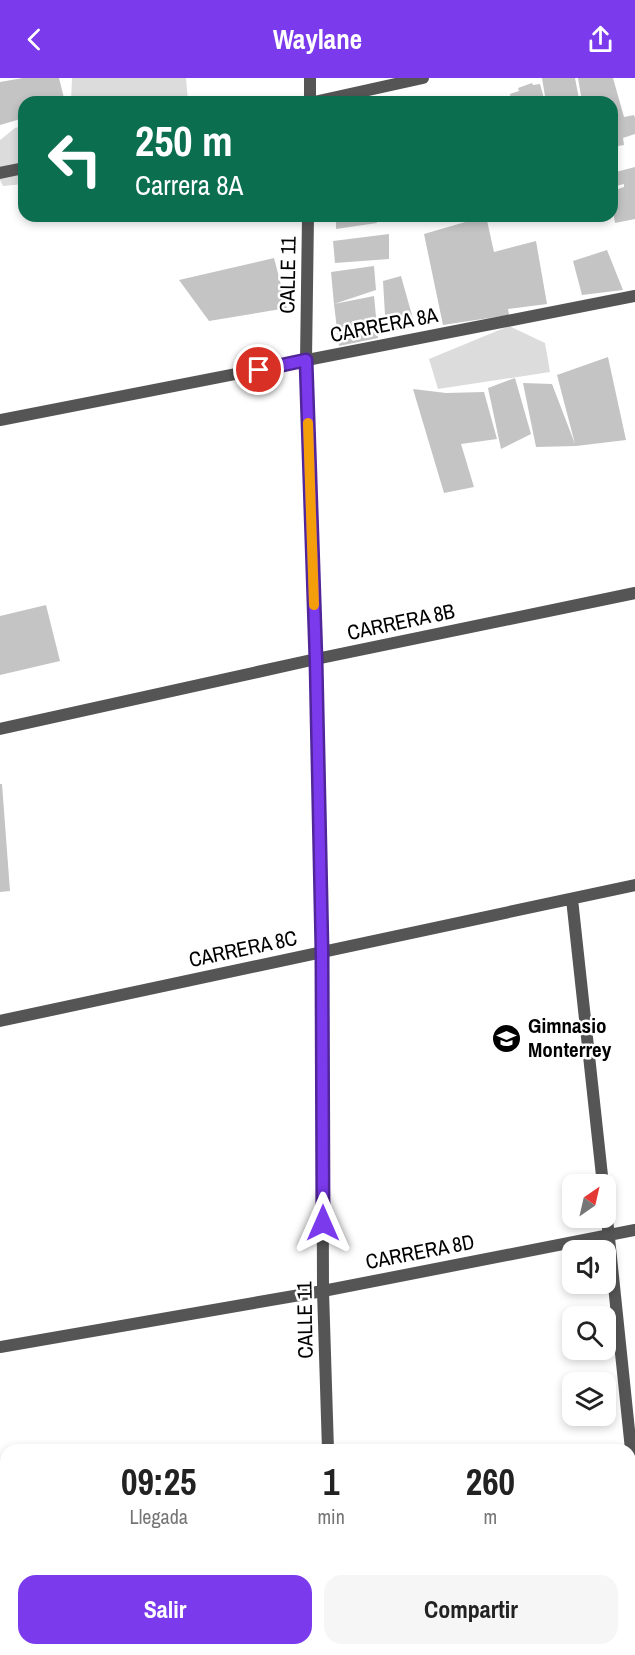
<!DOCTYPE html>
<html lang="es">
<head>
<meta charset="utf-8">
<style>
  body { margin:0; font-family:"Archivo Narrow",sans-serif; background:#f6f6f6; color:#222; height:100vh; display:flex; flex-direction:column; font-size:22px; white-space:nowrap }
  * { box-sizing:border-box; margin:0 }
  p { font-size:20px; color:#767676 }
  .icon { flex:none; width:33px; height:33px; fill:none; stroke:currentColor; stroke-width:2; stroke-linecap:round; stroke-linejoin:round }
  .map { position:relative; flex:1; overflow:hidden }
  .drawer { position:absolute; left:0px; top:1366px; width:636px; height:212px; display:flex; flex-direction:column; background:#fff; border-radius:18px 18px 0 0; box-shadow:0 3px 9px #0003 }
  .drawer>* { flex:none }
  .hud { position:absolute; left:18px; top:18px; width:600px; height:126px; border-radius:18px; box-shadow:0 3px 9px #0003; background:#0b6e4f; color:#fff; overflow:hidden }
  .needle { width:39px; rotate:34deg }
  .fabs { position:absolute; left:562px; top:1096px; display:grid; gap:12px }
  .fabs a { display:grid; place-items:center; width:54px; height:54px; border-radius:12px; background:#fff; box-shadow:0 3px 9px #0003; font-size:30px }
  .pin { position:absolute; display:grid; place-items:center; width:51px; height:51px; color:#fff; margin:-26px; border:3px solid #fff; border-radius:50%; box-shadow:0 2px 6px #0007 }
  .me { position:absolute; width:66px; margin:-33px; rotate:0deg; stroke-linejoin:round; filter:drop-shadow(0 0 4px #0008) }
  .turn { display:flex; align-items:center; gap:21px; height:126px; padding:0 18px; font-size:27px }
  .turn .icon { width:78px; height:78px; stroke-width:2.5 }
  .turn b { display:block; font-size:42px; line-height:51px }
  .eta { display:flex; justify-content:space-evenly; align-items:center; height:102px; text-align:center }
  .eta b { font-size:36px; font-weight:800; line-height:42px }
  .primary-button { display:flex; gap:12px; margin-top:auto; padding:12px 18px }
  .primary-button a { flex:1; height:69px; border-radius:18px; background:#7c3aed; color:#fff; font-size:24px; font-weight:800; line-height:69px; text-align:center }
  .primary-button a+a { background:#f6f6f6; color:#222 }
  header { display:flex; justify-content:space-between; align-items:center; height:78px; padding:0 18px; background:#7c3aed; color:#fff; font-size:27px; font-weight:800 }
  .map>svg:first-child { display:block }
  .green { fill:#dcdcdc }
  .building { fill:#c4c4c4 }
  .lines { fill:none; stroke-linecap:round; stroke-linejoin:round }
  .street { stroke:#555; stroke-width:12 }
  .route-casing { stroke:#51269a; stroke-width:15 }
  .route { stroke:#7c3aed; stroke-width:10 }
  .slow { stroke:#f59e0b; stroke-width:10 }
  .labels { text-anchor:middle; stroke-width:5; stroke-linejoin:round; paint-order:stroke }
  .street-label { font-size:21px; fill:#000; stroke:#fff }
  .poi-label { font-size:21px; font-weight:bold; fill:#000; stroke:#fff; text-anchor:start }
</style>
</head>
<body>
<header><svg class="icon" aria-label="back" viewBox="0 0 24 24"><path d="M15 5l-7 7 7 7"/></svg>Waylane<svg class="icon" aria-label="share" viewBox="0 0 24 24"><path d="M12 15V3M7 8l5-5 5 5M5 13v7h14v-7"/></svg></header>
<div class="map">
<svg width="635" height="1577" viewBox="0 0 635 1577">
  <rect width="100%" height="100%" fill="#fff"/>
  <path class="green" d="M 72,0 L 186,0 L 188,24 L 71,24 Z
    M 24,48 L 24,106 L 3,108 L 0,102 L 0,62 L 15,50 Z
    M 509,248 L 545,265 L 550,294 L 438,311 L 429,281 Z"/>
  <path class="building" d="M 23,0 L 59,0 L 65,24 L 24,24 L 24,40 L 0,47 L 0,4 Z
    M 542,0 L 575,0 L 579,21 L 565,24 L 546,24 Z
    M 578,0 L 613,0 L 624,39 L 634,37 L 635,40 L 635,56 L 623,60 L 624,67 L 612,69 L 612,24 L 582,24 Z
    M 532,5 L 533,7 L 540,6 L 545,24 L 511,24 L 510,16 L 519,13 L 518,10 Z
    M 635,89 L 635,141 L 615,145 L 612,128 L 612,113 L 624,109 L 624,106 L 612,109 L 612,95 Z
    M 336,138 L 375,138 L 377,145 L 336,151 Z
    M 486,138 L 494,174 L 536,163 L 547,226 L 508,231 L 509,237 L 443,247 L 424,156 Z
    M 389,156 L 389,181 L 335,185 L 333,163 Z
    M 607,172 L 623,212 L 582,217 L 573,183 Z
    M 274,180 L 287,230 L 209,243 L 179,202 Z
    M 374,188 L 376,212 L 334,226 L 331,194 Z
    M 401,198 L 415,248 L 386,254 L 383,203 Z
    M 374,218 L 378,260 L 339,268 L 334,226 Z
    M 608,279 L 626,362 L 576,368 L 536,369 L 523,305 L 552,306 L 575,366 L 557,297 Z
    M 515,300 L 531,356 L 501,371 L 488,310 Z
    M 413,311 L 446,315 L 484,314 L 497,361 L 461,366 L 474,409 L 444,415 Z
    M 46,527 L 60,583 L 0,597 L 0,538 Z
    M 0,706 L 2,706 L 10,813 L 0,814 Z"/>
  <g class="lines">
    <path class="street" d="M 310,0 L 310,24
      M 314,24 L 423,0
      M 0,95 L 24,90
      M 308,138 L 306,282 L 316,581 L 322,873 L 323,1213 L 328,1372
      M 0,342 L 635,218
      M 0,651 L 316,581 L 635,515
      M 572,821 L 603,1107
      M 0,943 L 635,807
      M 606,1131 L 635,1410
      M 0,1269 L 323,1213 L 635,1152
      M 630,1442 L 635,1442
      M 0,1554 L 6,1553
      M 335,1572 L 335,1577"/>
  </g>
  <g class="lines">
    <defs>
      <path id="route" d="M 259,292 L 306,282 L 316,582 L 322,873 L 323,1145"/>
    </defs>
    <use href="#route" class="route-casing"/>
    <use href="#route" class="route"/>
    <path class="slow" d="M 308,345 L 314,527"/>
  </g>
  <defs>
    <symbol id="school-disc" viewBox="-11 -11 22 22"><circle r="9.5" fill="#000" stroke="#fff"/><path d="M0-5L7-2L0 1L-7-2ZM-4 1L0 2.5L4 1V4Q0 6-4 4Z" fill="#fff"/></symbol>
  </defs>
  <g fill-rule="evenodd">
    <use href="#school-disc" x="490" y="944" width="33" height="33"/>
  </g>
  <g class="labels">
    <g class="street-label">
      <text transform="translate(288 197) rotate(-89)" y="7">CALLE 11</text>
      <text transform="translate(384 247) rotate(-11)" y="7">CARRERA 8A</text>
      <text transform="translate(401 544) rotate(-12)" y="7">CARRERA 8B</text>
      <text transform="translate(243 871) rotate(-12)" y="7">CARRERA 8C</text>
      <text transform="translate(420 1174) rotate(-11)" y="7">CARRERA 8D</text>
      <text transform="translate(305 1242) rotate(-91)" y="7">CALLE 11</text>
    </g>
    <g class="poi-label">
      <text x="528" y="955">Gimnasio<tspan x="528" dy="24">Monterrey</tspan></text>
    </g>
  </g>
</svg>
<div class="fabs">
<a><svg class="needle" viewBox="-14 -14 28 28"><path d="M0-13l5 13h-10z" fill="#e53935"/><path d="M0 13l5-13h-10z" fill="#767676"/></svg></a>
<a><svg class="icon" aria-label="sound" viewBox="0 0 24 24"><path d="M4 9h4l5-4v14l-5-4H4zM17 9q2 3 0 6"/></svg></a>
<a><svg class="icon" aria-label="search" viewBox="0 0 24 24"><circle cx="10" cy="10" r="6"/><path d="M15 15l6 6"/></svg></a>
<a><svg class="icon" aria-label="layers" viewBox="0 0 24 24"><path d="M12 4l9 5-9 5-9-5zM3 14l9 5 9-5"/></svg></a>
</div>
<div class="pin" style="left:259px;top:292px;background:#d93025"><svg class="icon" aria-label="arrive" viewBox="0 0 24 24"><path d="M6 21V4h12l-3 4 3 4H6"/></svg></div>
<svg class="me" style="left:323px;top:1145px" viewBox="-20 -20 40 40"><path d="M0-17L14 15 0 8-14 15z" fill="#7c3aed" stroke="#fff" stroke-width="4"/></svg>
<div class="hud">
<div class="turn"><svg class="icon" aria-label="left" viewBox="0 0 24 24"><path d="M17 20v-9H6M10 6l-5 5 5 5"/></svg><div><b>250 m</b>Carrera 8A</div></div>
</div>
<section class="drawer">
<div class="eta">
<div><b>09:25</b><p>Llegada</p></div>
<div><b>1</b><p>min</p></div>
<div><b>260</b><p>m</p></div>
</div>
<div class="primary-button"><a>Salir</a><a>Compartir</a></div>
</section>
</div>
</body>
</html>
